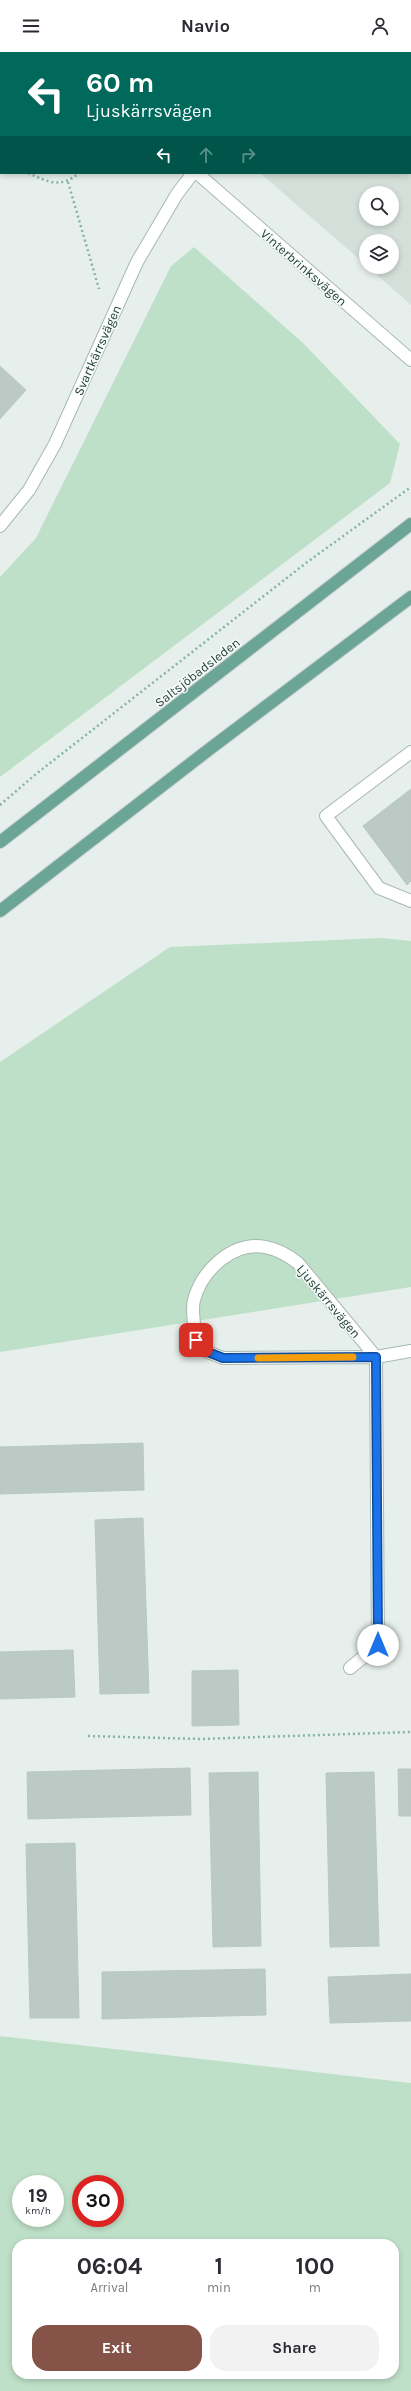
<!DOCTYPE html>
<html lang="en">
<head>
<meta charset="utf-8">
<style>
  body { margin:0; font-family:Karla,sans-serif; background:#f2f2f3; color:#2b2b33; height:100vh; display:flex; flex-direction:column; font-size:15px; white-space:nowrap }
  * { box-sizing:border-box; margin:0 }
  p { font-size:13px; color:#7c7c81 }
  .icon { flex:none; width:22px; height:22px; fill:none; stroke:currentColor; stroke-width:2; stroke-linecap:round; stroke-linejoin:round }
  .map { position:relative; flex:1; overflow:hidden }
  .panel { position:absolute; left:12px; top:2187px; width:387px; height:140px; display:flex; flex-direction:column; background:#fff; border-radius:16px; box-shadow:0 2px 6px #0003 }
  .panel>* { flex:none }
  .hud { position:absolute; left:0px; top:0px; width:411px; height:122px; box-shadow:0 2px 6px #0003; background:#00695c; color:#fff; overflow:hidden }
  .fabs { position:absolute; left:359px; top:134px; display:grid; gap:8px }
  .fabs a { display:grid; place-items:center; width:40px; height:40px; border-radius:50%; background:#fff; box-shadow:0 2px 6px #0003; font-size:20px }
  .speed { position:absolute; left:12px; top:2123px; display:flex; gap:8px; font-size:20px; font-weight:700; text-align:center }
  .speed>* { display:grid; place-content:center; width:52px; height:52px; border-radius:50%; background:#fff; box-shadow:0 2px 6px #0003; line-height:1 }
  .speed small { font-size:10px; font-weight:400 }
  .speed .limit { border:6px solid #d22; background:#fff; color:#111 }
  .pin { position:absolute; display:grid; place-items:center; width:34px; height:34px; color:#fff; margin:-17px; border-radius:8px; box-shadow:0 2px 6px #0006 }
  .me { position:absolute; width:44px; margin:-22px; rotate:0deg; stroke-linejoin:round; filter:drop-shadow(0 0 3px #0008) }
  .turn { display:flex; align-items:center; gap:14px; height:84px; padding:0 20px; font-size:18px }
  .turn .icon { width:52px; height:52px; stroke-width:2.5 }
  .turn b { display:block; font-size:28px; line-height:34px }
  .lanes { display:flex; align-items:center; height:38px; padding:0 20px; background:#0003; justify-content:center; gap:20px; direction:ltr }
  .lanes .off { opacity:.35 }
  .eta { display:flex; justify-content:space-evenly; align-items:center; height:68px; text-align:center }
  .eta b { font-size:24px; font-weight:700; line-height:28px }
  .action { display:flex; gap:8px; margin-top:auto; padding:8px 20px }
  .action a { flex:1; height:46px; border-radius:16px; background:#855347; color:#fff; font-size:16px; font-weight:700; line-height:46px; text-align:center }
  .action a+a { background:#f2f2f3; color:#2b2b33 }
  header { display:flex; justify-content:space-between; align-items:center; height:52px; padding:0 20px; background:#fff; font-size:18px; font-weight:700 }
  .map>svg:first-child { display:block }
  .built { fill:#d4dfda; fill-rule:evenodd }
  .green { fill:#bfe0c8; fill-rule:evenodd }
  .building { fill:#bbcac4; stroke:#b8c9c2 }
  .lines { fill:none; stroke-linecap:round; stroke-linejoin:round }
  .minor-casing { stroke:#a8b8b2; stroke-width:14 }
  .major-casing { stroke:#c2cac8; stroke-width:14 }
  .path { stroke:#86b3a5; stroke-width:2.5; stroke-dasharray:2 3; stroke-linecap:butt }
  .minor { stroke:#fff; stroke-width:12 }
  .major { stroke:#6aa596; stroke-width:12 }
  .route-casing { stroke:#114b97; stroke-width:10 }
  .route { stroke:#1a73e8; stroke-width:7 }
  .slow { stroke:#f59e0b; stroke-width:7 }
  .labels { text-anchor:middle; stroke-width:3; stroke-linejoin:round; paint-order:stroke }
  .street-label { font-size:13px; fill:#24423a; stroke:#f7fbf9 }
</style>
</head>
<body>
<header><svg class="icon" aria-label="menu" viewBox="0 0 24 24"><path d="M4 6h16M4 12h16M4 18h16"/></svg>Navio<svg class="icon" aria-label="person" viewBox="0 0 24 24"><circle cx="12" cy="8" r="4"/><path d="M4 21q1-7 8-7t8 7"/></svg></header>
<div class="map">
<svg width="411" height="2339" viewBox="0 0 411 2339">
  <rect width="100%" height="100%" fill="#e6efeb"/>
  <path class="built" d="M 120,0 L 411,0 L 411,253 L 368,215 L 392,215 L 392,189 L 366,189 L 366,213 L 260,121 L 410,121 L 410,1 ZM 366,141 L 392,141 L 392,167 L 366,167 Z"/>
  <path class="green" d="M 194,195 L 303,291 L 400,392 L 390,431 L 0,725 L 0,525 L 36,486 L 171,214 Z
    M 381,886 L 411,889 L 411,1235 L 0,1300 L 0,1010 L 170,895 Z
    M 0,1984 L 411,2031 L 411,2339 L 0,2339 ZM 21,2132 L 55,2132 L 55,2166 L 21,2166 ZM 81,2132 L 115,2132 L 115,2166 L 81,2166 ZM 17,2192 L 394,2192 L 394,2322 L 17,2322 Z"/>
  <path class="building" d="M 0,314 L 26,338 L 0,367 Z
    M 411,737 L 411,829 L 407,833 L 363,774 Z
    M 143,1391 L 144,1438 L 0,1442 L 0,1395 Z
    M 143,1466 L 149,1641 L 100,1642 L 95,1468 Z
    M 73,1598 L 75,1645 L 0,1647 L 0,1600 Z
    M 238,1618 L 239,1673 L 192,1674 L 192,1619 Z
    M 190,1716 L 191,1763 L 28,1767 L 27,1720 Z
    M 398,1717 L 411,1717 L 411,1764 L 399,1764 Z
    M 258,1720 L 261,1894 L 213,1895 L 209,1721 Z
    M 374,1720 L 379,1894 L 330,1895 L 326,1721 Z
    M 75,1791 L 79,1966 L 30,1966 L 26,1792 Z
    M 265,1917 L 266,1963 L 102,1967 L 102,1920 Z
    M 411,1922 L 411,1969 L 330,1971 L 328,1925 Z"/>
  <g class="lines">
    <defs>
      <path id="minor" d="M 77,0 L 79,1
        M 87,1 L 88,0
        M 197,121 L 411,308
        M 0,474 L 29,438 L 55,392 L 137,210 L 177,142 L 193,121
        M 411,700 L 326,764 L 379,836 L 411,849
        M 376,1305 L 298,1211 C 289,1204 277,1197 265,1195 C 233,1189 202,1218 194,1248 C 191,1259 195,1276 196,1288 L 208,1300 L 223,1306 L 376,1305 L 411,1299
        M 350,1616 L 378,1593 L 376,1305"/>
      <path id="major" d="M 0,790 L 411,472
        M 0,859 L 207,699 L 411,545"/>
    </defs>
    <use href="#minor" class="minor-casing"/>
    <use href="#major" class="major-casing"/>
    <path class="path" d="M 394,0 L 394,1
      M 241,1 L 243,0
      M 410,93 L 411,94
      M 0,109 L 1,109
      M 28,121 C 49,130 60,137 79,121
      M 68,130 L 99,237
      M 0,753 L 36,722 L 306,511 L 411,435
      M 88,1684 L 200,1687 L 411,1680"/>
    <use href="#minor" class="minor"/>
    <use href="#major" class="major"/>
  </g>
  <g class="lines">
    <defs>
      <path id="route" d="M 196,1288 L 208,1300 L 223,1306 L 376,1305 L 378,1593"/>
    </defs>
    <use href="#route" class="route-casing"/>
    <use href="#route" class="route"/>
    <path class="slow" d="M 258,1306 L 353,1305"/>
  </g>
  <g class="labels">
    <g class="street-label">
      <text transform="translate(304 215) rotate(41)" y="5">Vinterbrinksvägen</text>
      <text transform="translate(97 298) rotate(-66)" y="5">Svartkärrsvägen</text>
      <text transform="translate(197 620) rotate(-38)" y="5">Saltsjöbadsleden</text>
      <text transform="translate(329 1249) rotate(50)" y="5">Ljuskärrsvägen</text>
    </g>
  </g>
</svg>
<div class="fabs">
<a><svg class="icon" aria-label="search" viewBox="0 0 24 24"><circle cx="10" cy="10" r="6"/><path d="M15 15l6 6"/></svg></a>
<a><svg class="icon" aria-label="layers" viewBox="0 0 24 24"><path d="M12 4l9 5-9 5-9-5zM3 14l9 5 9-5"/></svg></a>
</div>
<div class="speed"><div>19<small>km/h</small></div><div class="limit">30</div></div>
<div class="pin" style="left:196px;top:1288px;background:#d93025"><svg class="icon" aria-label="arrive" viewBox="0 0 24 24"><path d="M6 21V4h12l-3 4 3 4H6"/></svg></div>
<svg class="me" style="left:378px;top:1593px" viewBox="-20 -20 40 40"><circle r="19" fill="#fff"/><path d="M0-13L10 11 0 6-10 11z" fill="#1a73e8"/></svg>
<div class="hud">
<div class="turn"><svg class="icon" aria-label="left" viewBox="0 0 24 24"><path d="M17 20v-9H6M10 6l-5 5 5 5"/></svg><div><b>60 m</b>Ljuskärrsvägen</div></div>
<div class="lanes"><svg class="icon" aria-label="left" viewBox="0 0 24 24"><path d="M17 20v-9H6M10 6l-5 5 5 5"/></svg><svg class="icon off" aria-label="ahead" viewBox="0 0 24 24"><path d="M12 20V5M6 11l6-6 6 6"/></svg><svg class="icon off" aria-label="right" viewBox="0 0 24 24"><path d="M7 20v-9h11M14 6l5 5-5 5"/></svg></div>
</div>
<section class="panel">
<div class="eta">
<div><b>06:04</b><p>Arrival</p></div>
<div><b>1</b><p>min</p></div>
<div><b>100</b><p>m</p></div>
</div>
<div class="action"><a>Exit</a><a>Share</a></div>
</section>
</div>
</body>
</html>
